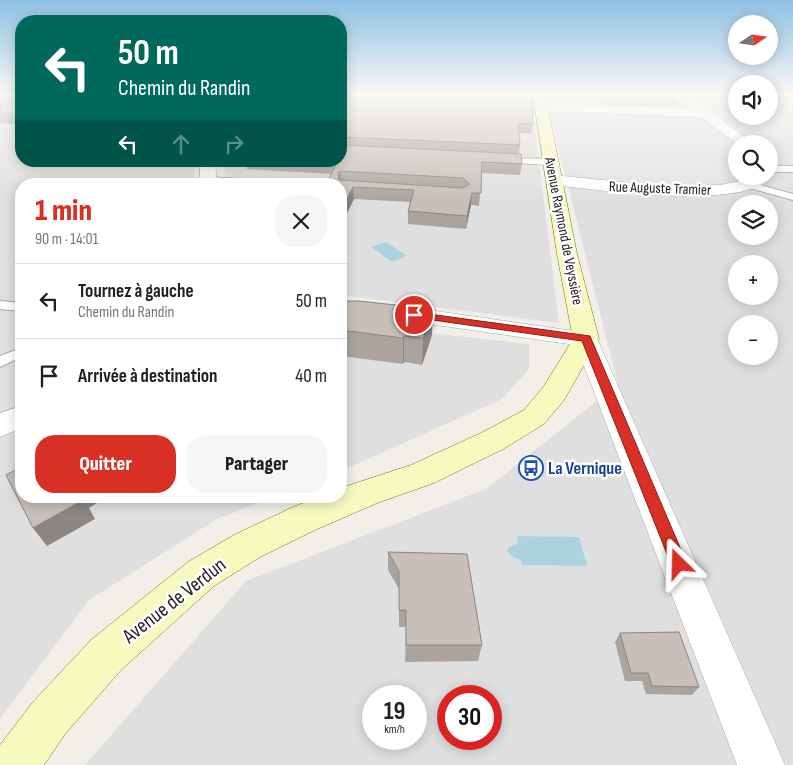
<!DOCTYPE html>
<html lang="fr">
<head>
<meta charset="utf-8">
<style>
  body { margin:0; font-family:"Sofia Sans Condensed",sans-serif; background:#f6f6f6; color:#202124; height:100vh; display:flex; flex-direction:column; font-size:19px; white-space:nowrap }
  * { box-sizing:border-box; margin:0 }
  p { font-size:16px; color:#757577 }
  .icon { flex:none; width:28px; height:28px; fill:none; stroke:currentColor; stroke-width:2; stroke-linecap:round; stroke-linejoin:round }
  .map { position:relative; flex:1; overflow:hidden }
  .panel { position:absolute; left:15px; top:178px; width:332px; height:325px; display:flex; flex-direction:column; background:#fff; border-radius:20px; box-shadow:0 2px 12px #0003 }
  .panel>* { flex:none }
  .top-card { position:absolute; left:15px; top:15px; width:332px; height:152px; border-radius:20px; box-shadow:0 2px 12px #0003; background:#00695c; color:#fff; overflow:hidden }
  .needle { width:32px; rotate:77deg }
  .buttons { position:absolute; left:728px; top:15px; display:grid; gap:10px }
  .buttons a { display:grid; place-items:center; width:50px; height:50px; border-radius:50%; background:#fff; box-shadow:0 2px 12px #0003; font-size:25px }
  .speed { position:absolute; left:362px; top:685px; display:flex; gap:10px; font-size:25px; font-weight:700; text-align:center }
  .speed>* { display:grid; place-content:center; width:65px; height:65px; border-radius:50%; background:#fff; box-shadow:0 2px 12px #0003; line-height:1 }
  .speed small { font-size:12px; font-weight:400 }
  .speed .limit { border:8px solid #d22; background:#fff; color:#111 }
  .pin { position:absolute; display:grid; place-items:center; width:42px; height:42px; color:#fff; margin:-21px; border:2px solid #fff; border-radius:50%; box-shadow:0 1px 5px #0007 }
  .me { position:absolute; width:55px; margin:-28px; rotate:338deg; stroke-linejoin:round; filter:drop-shadow(0 0 4px #0008) }
  .turn { display:flex; align-items:center; gap:18px; height:105px; padding:0 20px; font-size:22px }
  .turn .icon { width:65px; height:65px; stroke-width:2.5 }
  .turn b { display:block; font-size:35px; line-height:42px }
  .lanes { display:flex; align-items:center; height:48px; padding:0 20px; background:#0003; justify-content:center; gap:25px; direction:ltr }
  .lanes .off { opacity:.35 }
  .round { display:grid; place-items:center; flex:none; width:52px; height:52px; border-radius:20px; background:#f6f6f6 }
  .summary { display:flex; align-items:center; justify-content:space-between; height:85px; padding:0 20px }
  h1 { font-size:30px; font-weight:800; line-height:38px; color:#d93025 }
  .primary-button { display:flex; gap:10px; margin-top:auto; padding:10px 20px }
  .primary-button a { flex:1; height:58px; border-radius:20px; background:#d93025; color:#fff; font-size:20px; font-weight:800; line-height:58px; text-align:center }
  .primary-button a+a { background:#f6f6f6; color:#202124 }
  ul { padding:0; list-style:none }
  li { display:flex; align-items:center; gap:15px; height:75px; padding:0 20px; border-top:1px solid #e0e0e0 }
  li div { flex:1 }
  li b { display:block; font-size:19px }
  li em { font-style:normal }
  .map>svg:first-child { display:block }
  .residential { fill:#e0dfdf; fill-rule:evenodd }
  .parking { fill:#e2e2e2 }
  .water { fill:#aad3df }
  .lines { fill:none; stroke-linecap:round; stroke-linejoin:round }
  .lane-casing { stroke:#a9a9a9; stroke-width:2 }
  .street-casing { stroke:#a9a9a9; stroke-width:1 }
  .secondary-casing { stroke:#707d05; stroke-width:1 }
  .lane { fill:#fff; fill-rule:evenodd }
  .street { fill:#fff; fill-rule:evenodd }
  .secondary { fill:#f7fabf; fill-rule:evenodd }
  .wall { fill:#aba49e }
  .shaded-wall { fill:#8b8681 }
  .building { fill:#c7bfb8; stroke:#8b8681; fill-rule:evenodd }
  .route { fill:#d93025; stroke:#8d1f18 }
  .labels { text-anchor:middle; stroke-width:5; stroke-linejoin:round; paint-order:stroke }
  .far-street-label { font-size:15px; fill:#222; stroke:#fff }
  .transit-label { font-size:18px; font-weight:bold; fill:#164399; stroke:#fff; text-anchor:start }
  .near-street-label { font-size:21px; fill:#222; stroke:#fff }
</style>
</head>
<body>
<div class="map">
<svg width="793" height="765" viewBox="0 0 793 765">
  <rect width="100%" height="100%" fill="#f2efe9"/>
  <path class="residential" d="M 545,94 L 736,94 L 736,116 L 769,116 L 769,94 L 793,94 L 793,765 L 85,765 L 246,581 L 486,489 L 618,384 ZM 736,144 L 769,144 L 769,176 L 736,176 ZM 736,204 L 769,204 L 769,236 L 736,236 ZM 736,264 L 769,264 L 769,296 L 736,296 ZM 736,324 L 769,324 L 769,356 L 736,356 ZM 374,696 L 416,696 L 416,739 L 374,739 ZM 449,696 L 491,696 L 491,739 L 449,739 Z
    M 532,106 L 559,323 L 341,295 L 341,184 L 227,184 L 223,161 L 341,161 Z
    M 0,118 L 21,120 L 21,161 L 194,161 L 194,184 L 21,184 L 21,496 L 276,496 L 217,519 L 89,600 L 0,719 Z
    M 341,323 L 529,344 L 529,369 L 502,399 L 341,471 Z"/>
  <path class="parking" d="M 549,94 L 598,97 L 602,106 L 551,105 Z
    M 553,110 L 654,113 L 659,119 L 698,120 L 736,148 L 736,175 L 727,179 L 706,182 L 676,183 L 624,181 L 569,172 L 563,168 Z"/>
  <path class="water" d="M 386,242 L 407,256 L 392,262 L 371,247 Z
    M 517,536 L 579,537 L 587,566 L 522,565 L 521,560 L 515,558 L 507,551 L 509,547 L 518,543 Z"/>
  <g class="lines">
    <defs>
      <path id="lane" d="M 498,158 L 550,159 L 554,162 L 550,165 L 501,162 L 498,162 Z
        M 769,166 L 793,166 L 793,172 L 769,172 Z
        M 208,177 L 271,181 L 275,184 L 205,182 L 204,180 Z
        M 749,182 L 793,194 L 793,200 L 746,187 L 746,183 Z
        M 0,301 L 21,303 L 21,311 L 0,309 Z
        M 21,348 L 21,357 L 0,367 L 0,356 Z"/>
      <path id="street" d="M 689,96 L 693,97 L 707,110 L 755,144 L 738,144 L 700,117 L 541,111 L 535,107 L 541,103 L 691,109 L 683,100 Z
        M 199,161 L 215,161 L 217,184 L 201,184 Z
        M 769,172 L 772,176 C 747,212 594,189 553,185 L 547,183 L 545,180 L 547,177 L 553,175 L 631,183 L 692,186 L 720,185 L 740,181 L 750,176 L 769,176 Z
        M 341,301 L 415,308 L 595,334 L 785,765 L 737,765 L 576,345 L 415,322 L 341,315 Z
        M 21,406 L 21,428 L 0,437 L 0,413 Z"/>
      <path id="secondary" d="M 533,94 L 545,94 L 577,254 L 599,339 L 564,400 L 544,424 L 503,449 L 434,483 L 377,503 L 315,530 L 260,557 L 214,586 L 121,670 L 65,734 L 44,765 L 0,765 L 0,745 L 33,702 L 91,640 L 188,562 L 234,535 L 291,508 L 321,496 L 341,496 L 341,488 L 411,465 L 481,433 L 524,410 L 544,386 L 573,339 L 557,254 Z"/>
    </defs>
    <use href="#lane" class="lane-casing"/>
    <use href="#street" class="street-casing"/>
    <use href="#secondary" class="secondary-casing"/>
    <use href="#lane" class="lane"/>
    <use href="#street" class="street"/>
    <use href="#secondary" class="secondary"/>
  </g>
  <path class="wall" d="M 21,94 L 21,125 L 0,123 L 0,108 Z
    M 341,94 L 533,124 L 531,134 L 519,133 L 520,145 L 519,154 L 522,164 L 520,175 L 482,173 L 479,206 L 471,205 L 466,229 L 408,224 L 408,211 L 411,202 L 354,199 L 343,221 L 341,221 L 341,184 L 331,174 L 247,169 L 246,161 L 341,161 Z
    M 597,94 L 679,94 L 675,106 L 600,104 Z
    M 341,301 L 432,335 L 422,365 L 404,362 L 403,364 L 341,356 Z
    M 388,552 L 482,645 L 478,661 L 405,662 L 406,627 L 399,627 L 399,589 L 388,570 Z
    M 620,633 L 699,687 L 692,695 L 646,694 L 642,681 L 625,681 L 615,642 Z"/>
  <path class="shaded-wall" d="M 4,94 L 19,94 L 21,99 L 0,108 L 0,96 Z
    M 340,171 L 341,183 L 339,184 L 338,173 Z
    M 353,187 L 354,199 L 343,221 L 342,208 Z
    M 472,193 L 471,205 L 466,229 L 467,216 Z
    M 433,309 L 432,335 L 422,365 L 423,338 Z
    M 404,336 L 404,362 L 403,364 L 403,338 Z
    M 81,496 L 108,496 L 89,508 L 95,519 L 47,546 L 33,528 Z"/>
  <path class="building" d="M 17,94 L 21,94 L 21,114 L 0,112 L 0,108 L 17,101 Z
    M 341,94 L 532,94 L 533,124 L 518,123 L 520,145 L 341,137 Z
    M 341,145 L 521,154 L 522,164 L 482,162 L 481,193 L 472,193 L 467,216 L 408,211 L 414,190 L 353,187 L 342,208 L 341,208 L 341,184 L 326,184 L 337,163 L 307,161 L 341,161 ZM 340,171 L 463,178 L 470,184 L 463,188 L 339,180 L 338,173 Z
    M 341,301 L 359,301 L 433,309 L 423,338 L 404,336 L 403,338 L 341,330 Z
    M 21,467 L 21,496 L 81,496 L 83,500 L 33,528 L 6,475 Z
    M 388,552 L 467,554 L 482,645 L 406,645 L 406,610 L 399,610 L 399,571 Z
    M 679,632 L 699,687 L 652,686 L 648,673 L 631,673 L 620,633 Z"/>
  <linearGradient id="sky" x2="0" y2="1"><stop stop-color="#8fc0e4"/><stop offset="0.47" stop-color="#f9f8f5"/><stop offset="1" stop-color="#f9f8f5" stop-opacity="0"/></linearGradient>
  <rect width="793" height="201" fill="url(#sky)"/>
  <path class="route" d="M 414,312 L 590,336 L 687,564 L 684,569 L 679,571 L 673,569 L 671,564 L 582,341 L 411,317 L 410,315 Z"/>
  <defs>
    <symbol id="bus-ring" viewBox="-11 -11 22 22"><circle r="9.5" fill="#fff" stroke="#1a4fb4" stroke-width="1.5"/><path d="M-5-6H5V4H4V6H2V4H-2V6H-4V4H-5ZM-3.5-4V0h7V-4ZM-3.5 1.2v1.5H-2V1.2ZM2 1.2v1.5H3.5V1.2Z" fill="#1a4fb4"/></symbol>
  </defs>
  <g fill-rule="evenodd">
    <use href="#bus-ring" x="517" y="454" width="28" height="28"/>
  </g>
  <g class="labels">
    <g class="far-street-label">
      <text transform="translate(660 188) rotate(2)" y="5">Rue Auguste Tramier</text>
      <text transform="translate(564 231) rotate(79)" y="5">Avenue Raymond de Veyssière</text>
    </g>
    <g class="transit-label">
      <text x="548" y="474">La Vernique</text>
    </g>
    <g class="near-street-label">
      <text transform="translate(174 600) rotate(-38)" y="7">Avenue de Verdun</text>
    </g>
  </g>
</svg>
<div class="buttons">
<a><svg class="needle" viewBox="-14 -14 28 28"><path d="M0-13l5 13h-10z" fill="#e53935"/><path d="M0 13l5-13h-10z" fill="#757577"/></svg></a>
<a><svg class="icon" aria-label="sound" viewBox="0 0 24 24"><path d="M4 9h4l5-4v14l-5-4H4zM17 9q2 3 0 6"/></svg></a>
<a><svg class="icon" aria-label="search" viewBox="0 0 24 24"><circle cx="10" cy="10" r="6"/><path d="M15 15l6 6"/></svg></a>
<a><svg class="icon" aria-label="layers" viewBox="0 0 24 24"><path d="M12 4l9 5-9 5-9-5zM3 14l9 5 9-5"/></svg></a>
<a>+</a>
<a>−</a>
</div>
<div class="speed"><div>19<small>km/h</small></div><div class="limit">30</div></div>
<div class="pin" style="left:414px;top:315px;background:#d93025"><svg class="icon" aria-label="arrive" viewBox="0 0 24 24"><path d="M6 21V4h12l-3 4 3 4H6"/></svg></div>
<svg class="me" style="left:679px;top:564px" viewBox="-20 -20 40 40"><path d="M0-17L14 15 0 8-14 15z" fill="#d93025" stroke="#fff" stroke-width="4"/></svg>
<div class="top-card">
<div class="turn"><svg class="icon" aria-label="left" viewBox="0 0 24 24"><path d="M17 20v-9H6M10 6l-5 5 5 5"/></svg><div><b>50 m</b>Chemin du Randin</div></div>
<div class="lanes"><svg class="icon" aria-label="left" viewBox="0 0 24 24"><path d="M17 20v-9H6M10 6l-5 5 5 5"/></svg><svg class="icon off" aria-label="ahead" viewBox="0 0 24 24"><path d="M12 20V5M6 11l6-6 6 6"/></svg><svg class="icon off" aria-label="right" viewBox="0 0 24 24"><path d="M7 20v-9h11M14 6l5 5-5 5"/></svg></div>
</div>
<section class="panel">
<div class="summary"><div><h1>1 min</h1><p>90 m · 14:01</p></div><a class="round"><svg class="icon" aria-label="close" viewBox="0 0 24 24"><path d="M6 6l12 12M18 6L6 18"/></svg></a></div>
<ul>
<li><svg class="icon" aria-label="left" viewBox="0 0 24 24"><path d="M17 20v-9H6M10 6l-5 5 5 5"/></svg><div><b>Tournez à gauche</b><p>Chemin du Randin</p></div><em>50 m</em></li>
<li><svg class="icon" aria-label="arrive" viewBox="0 0 24 24"><path d="M6 21V4h12l-3 4 3 4H6"/></svg><div><b>Arrivée à destination</b></div><em>40 m</em></li>
</ul>
<div class="primary-button"><a>Quitter</a><a>Partager</a></div>
</section>
</div>
</body>
</html>
